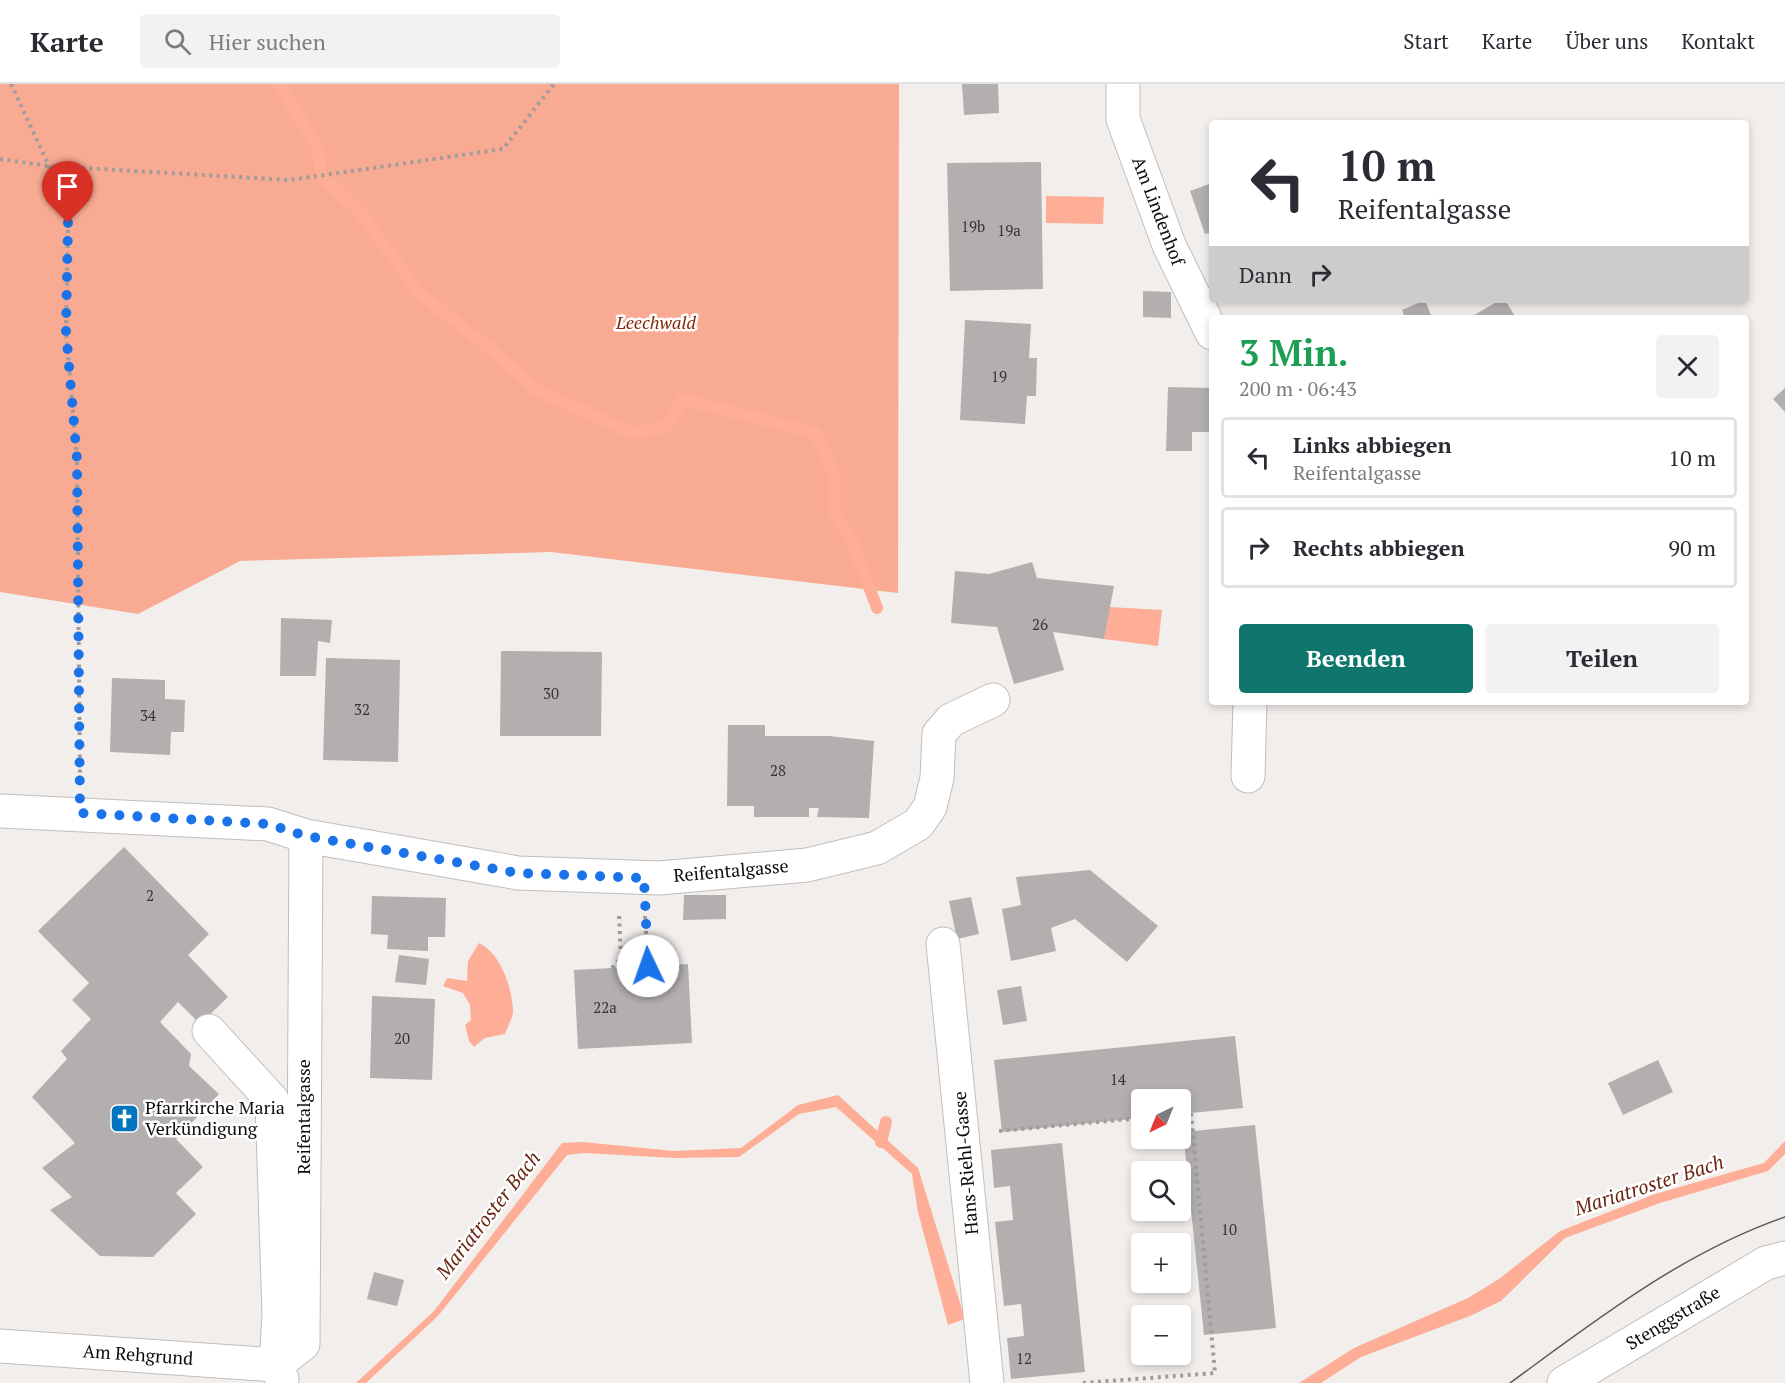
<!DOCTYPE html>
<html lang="de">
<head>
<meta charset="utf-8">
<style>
  body { margin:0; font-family:"PT Serif",serif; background:#f2f2f3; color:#2b2b33; height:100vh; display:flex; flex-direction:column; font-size:22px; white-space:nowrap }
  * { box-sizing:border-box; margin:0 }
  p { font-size:20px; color:#7c7c81 }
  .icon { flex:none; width:33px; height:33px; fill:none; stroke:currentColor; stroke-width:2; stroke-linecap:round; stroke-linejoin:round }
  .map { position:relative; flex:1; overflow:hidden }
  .drawer { position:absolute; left:1209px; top:231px; width:540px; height:390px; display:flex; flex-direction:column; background:#fff; border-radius:6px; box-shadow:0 3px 9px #0003 }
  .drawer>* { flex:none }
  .hud { position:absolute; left:1209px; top:36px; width:540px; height:183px; border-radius:6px; box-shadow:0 3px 9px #0003; background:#fff; color:#2b2b33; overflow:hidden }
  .needle { width:39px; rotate:223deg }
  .fabs { position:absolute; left:1131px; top:1005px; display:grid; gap:12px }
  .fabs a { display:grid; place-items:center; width:60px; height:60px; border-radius:6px; background:#fff; box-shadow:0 3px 9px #0003; font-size:30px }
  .pin { position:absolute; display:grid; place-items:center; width:51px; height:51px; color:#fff; margin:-62px -26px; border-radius:50% 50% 50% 0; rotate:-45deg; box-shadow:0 0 6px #0007 }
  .pin .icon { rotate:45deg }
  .me { position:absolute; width:66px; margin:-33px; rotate:357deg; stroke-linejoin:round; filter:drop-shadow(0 0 4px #0008) }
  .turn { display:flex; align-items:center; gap:21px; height:126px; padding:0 30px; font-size:27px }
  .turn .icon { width:78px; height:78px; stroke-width:2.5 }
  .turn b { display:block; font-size:42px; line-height:51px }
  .then { display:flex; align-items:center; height:57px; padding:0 30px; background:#0003; gap:12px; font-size:22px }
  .round { display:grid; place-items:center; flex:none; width:63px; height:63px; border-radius:6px; background:#f2f2f3 }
  .head { display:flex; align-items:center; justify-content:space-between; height:102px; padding:0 30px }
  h1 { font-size:36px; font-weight:700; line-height:45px; color:#1e9e55 }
  .primary-button { display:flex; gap:12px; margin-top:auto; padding:12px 30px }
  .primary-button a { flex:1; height:69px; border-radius:6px; background:#0f766e; color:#fff; font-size:24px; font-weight:700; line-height:69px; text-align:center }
  .primary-button a+a { background:#f2f2f3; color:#2b2b33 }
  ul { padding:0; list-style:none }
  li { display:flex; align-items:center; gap:18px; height:81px; margin:0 12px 9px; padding:0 18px; border:3px solid #e1e1e2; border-radius:6px }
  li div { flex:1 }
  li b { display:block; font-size:22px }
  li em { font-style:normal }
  header { display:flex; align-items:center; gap:36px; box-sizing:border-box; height:84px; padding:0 30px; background:#fff; border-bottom:2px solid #e1e1e2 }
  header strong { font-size:28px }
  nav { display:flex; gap:33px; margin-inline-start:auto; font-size:21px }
  .search { width:420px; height:54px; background:#f2f2f3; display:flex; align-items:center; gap:15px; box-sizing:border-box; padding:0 21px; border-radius:6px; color:#7c7c81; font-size:22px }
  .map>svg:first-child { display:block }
  .forest { fill:#f9aa92 }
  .water { fill:#feae96 }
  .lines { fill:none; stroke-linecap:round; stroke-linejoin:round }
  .stream { stroke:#feae96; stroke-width:12 }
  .building { fill:#b3afae }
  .minor-casing { stroke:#c1bebc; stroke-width:35 }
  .path { stroke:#a09c9b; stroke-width:4; stroke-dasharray:3 4.5; stroke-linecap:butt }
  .minor { stroke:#fff; stroke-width:33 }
  .tram { stroke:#5d5b5a; stroke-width:1.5 }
  .route { stroke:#1a73e8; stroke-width:10; stroke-dasharray:0 18 }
  .labels { text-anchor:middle; stroke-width:5; stroke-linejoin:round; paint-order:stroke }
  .number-label { font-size:15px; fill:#363434 }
  .street-label { font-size:18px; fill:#0d0b0b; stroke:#fff }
  .park-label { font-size:18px; font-style:italic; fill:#832808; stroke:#fff }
  .poi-label { font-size:18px; fill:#0d0b0b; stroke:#fff; text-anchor:start }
  .water-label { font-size:20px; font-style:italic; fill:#6b2610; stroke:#fff }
</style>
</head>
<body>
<header>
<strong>Karte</strong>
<div class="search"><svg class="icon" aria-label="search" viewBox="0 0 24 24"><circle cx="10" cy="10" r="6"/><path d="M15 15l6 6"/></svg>Hier suchen</div>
<nav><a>Start</a><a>Karte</a><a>Über uns</a><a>Kontakt</a></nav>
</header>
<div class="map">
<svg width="1785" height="1299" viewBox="0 0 1785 1299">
  <rect width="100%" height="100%" fill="#f2eeec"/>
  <path class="forest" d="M 0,0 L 899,0 L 898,509 L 551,468 L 240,477 L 138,530 L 0,508 Z"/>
  <path class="water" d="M 1046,112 L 1104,113 L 1103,140 L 1046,139 Z
    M 1109,523 L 1162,526 L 1158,562 L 1104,555 Z
    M 479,859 C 501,870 512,903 513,927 C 513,934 507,943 505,950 L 485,954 L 474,963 L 469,957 L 465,941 L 471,936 L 470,921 L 463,909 L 443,902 L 447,894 L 467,897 L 468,877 Z
    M 838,1011 L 918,1084 L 965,1235 L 948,1241 L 918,1128 L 912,1090 L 836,1023 L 799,1030 L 739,1073 L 674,1074 L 584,1069 L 567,1071 L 438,1232 L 366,1299 L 356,1299 L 434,1227 L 562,1059 L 583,1058 L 673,1067 L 741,1064 L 798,1021 Z
    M 1785,1057 L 1785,1070 L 1768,1087 L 1660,1119 L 1565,1154 L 1501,1217 L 1470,1232 L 1361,1273 L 1321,1299 L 1299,1299 L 1354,1264 L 1468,1214 L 1499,1195 L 1560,1147 L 1655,1110 L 1764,1079 Z"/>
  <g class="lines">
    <path class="stream" d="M 278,0 L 317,61 L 321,92 L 359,127 L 420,210 L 487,262 L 537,306 L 632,349 L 667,342 L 683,315 L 816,349 L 834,389 L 834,429 L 852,457 L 877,524
      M 881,1058 L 886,1038"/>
  </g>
  <path class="building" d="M 962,0 L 998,0 L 999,29 L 964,31 Z
    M 1041,78 L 1043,205 L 950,207 L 947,79 Z
    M 1212,99 L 1212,148 L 1205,150 L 1190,107 Z
    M 1143,207 L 1171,208 L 1171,234 L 1143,233 Z
    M 1425,216 L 1432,234 L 1405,234 L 1402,226 Z
    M 1500,216 L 1505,216 L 1516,234 L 1469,234 Z
    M 965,236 L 1031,240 L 1029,274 L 1037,274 L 1036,312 L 1027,312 L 1025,340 L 960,336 Z
    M 1168,303 L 1210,304 L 1209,348 L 1192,348 L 1192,367 L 1166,367 Z
    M 1785,304 L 1785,328 L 1773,315 Z
    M 1032,478 L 1037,494 L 1114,502 L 1104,555 L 1053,548 L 1064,586 L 1014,600 L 997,543 L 951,539 L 955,487 L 989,490 Z
    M 281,534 L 332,536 L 330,559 L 318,557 L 316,592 L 280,592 Z
    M 501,567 L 602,568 L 601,652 L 500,652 Z
    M 326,574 L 400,576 L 398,678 L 323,676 Z
    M 112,594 L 165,596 L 165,615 L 185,616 L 184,648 L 171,648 L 170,671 L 110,668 Z
    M 728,641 L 765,641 L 765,652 L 829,652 L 874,657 L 869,734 L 817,733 L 819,724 L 809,724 L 809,733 L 754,733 L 754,722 L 727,722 Z
    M 124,763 L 209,850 L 188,871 L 228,913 L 200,940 L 178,918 L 160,938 L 191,970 L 189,982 L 219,1010 L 176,1055 L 203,1083 L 176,1109 L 196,1130 L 153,1173 L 100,1172 L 50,1126 L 72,1113 L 42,1084 L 75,1059 L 32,1013 L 67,975 L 61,967 L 91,935 L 72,916 L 89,899 L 38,847 Z
    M 1090,786 L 1158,842 L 1127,878 L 1075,835 L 1051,844 L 1056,867 L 1011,877 L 1002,825 L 1021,821 L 1016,793 Z
    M 684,811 L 726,811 L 726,835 L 683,836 Z
    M 372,812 L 446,814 L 445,853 L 428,853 L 428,867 L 387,865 L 388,851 L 371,850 Z
    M 971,813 L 979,850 L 957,855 L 949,817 Z
    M 399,871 L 429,875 L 426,901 L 395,898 Z
    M 688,880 L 692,959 L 578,965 L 574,886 Z
    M 1021,902 L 1027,937 L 1003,941 L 997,906 Z
    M 372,912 L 435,915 L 432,996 L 370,994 Z
    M 1235,952 L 1243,1024 L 1180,1030 L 1180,1016 L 1142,1016 L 1142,1034 L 1002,1048 L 994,976 Z
    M 1658,976 L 1673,1008 L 1623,1031 L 1608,999 Z
    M 1255,1041 L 1276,1244 L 1204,1251 L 1183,1048 Z
    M 1062,1059 L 1085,1288 L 1011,1295 L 1007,1254 L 1024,1252 L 1021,1220 L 1004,1222 L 995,1138 L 1013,1136 L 1010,1102 L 994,1104 L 991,1066 Z
    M 374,1188 L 404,1196 L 397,1222 L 367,1215 Z"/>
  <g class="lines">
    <defs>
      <path id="minor" d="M 1123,0 L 1123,35 L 1169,161 L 1212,249
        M 1248,692 L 1250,618
        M 0,727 L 268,740 L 306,752 L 518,789 L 659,794 L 807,781 L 877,764 L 918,740 L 930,723 L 937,694 L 939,650 L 951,636 L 993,616
        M 943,860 L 987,1299
        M 209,947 L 272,1016 L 279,1230 L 276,1281 L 282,1295
        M 0,1262 L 276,1281
        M 276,1281 L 303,1260 L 306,752
        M 1564,1299 L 1766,1179 L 1785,1174"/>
    </defs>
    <use href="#minor" class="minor-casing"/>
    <path class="path" d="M 11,0 L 49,82 L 68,139 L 66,247 L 77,375 L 80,692
      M 0,75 L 49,82 L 290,96 L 503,65 L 554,0
      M 645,832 L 648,882
      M 612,884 L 621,874 L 619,831
      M 999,1047 L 1142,1034
      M 1083,1299 L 1215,1289 L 1191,1029 L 1180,1030"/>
    <use href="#minor" class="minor"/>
    <path class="tram" d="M 1510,1299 C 1596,1236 1683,1168 1785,1133"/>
  </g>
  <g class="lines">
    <path class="route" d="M 68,139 L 66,247 L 77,375 L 80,729 L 268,740 L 306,752 L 518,789 L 644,794 L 648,882"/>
  </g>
  <defs>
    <symbol id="church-square" viewBox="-11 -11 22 22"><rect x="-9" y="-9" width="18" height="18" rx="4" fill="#0375bf" stroke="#fff"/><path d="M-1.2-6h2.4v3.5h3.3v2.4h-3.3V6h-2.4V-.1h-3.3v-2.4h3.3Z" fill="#fff"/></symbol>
  </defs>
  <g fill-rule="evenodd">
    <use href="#church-square" x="108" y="1018" width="33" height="33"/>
  </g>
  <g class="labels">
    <g class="number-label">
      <text x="973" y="148">19b</text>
      <text x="1009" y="152">19a</text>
      <text x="999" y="298">19</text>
      <text x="1040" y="546">26</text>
      <text x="551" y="615">30</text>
      <text x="362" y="631">32</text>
      <text x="148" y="637">34</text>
      <text x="778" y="692">28</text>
      <text x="150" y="817">2</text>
      <text x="605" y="929">22a</text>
      <text x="402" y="960">20</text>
      <text x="1118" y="1001">14</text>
      <text x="1229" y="1151">10</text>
      <text x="1024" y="1280">12</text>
    </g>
    <g class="street-label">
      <text transform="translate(1158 127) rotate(69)" y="6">Am Lindenhof</text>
      <text transform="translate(731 787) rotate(-5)" y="6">Reifentalgasse</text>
      <text transform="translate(304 1033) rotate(-90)" y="6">Reifentalgasse</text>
      <text transform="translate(966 1079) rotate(-95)" y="6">Hans-Riehl-Gasse</text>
      <text transform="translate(1673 1234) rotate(-31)" y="6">Stenggstraße</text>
      <text transform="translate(138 1271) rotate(4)" y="6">Am Rehgrund</text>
    </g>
    <g class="park-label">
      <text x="656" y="245">Leechwald</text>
    </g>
    <g class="poi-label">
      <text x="145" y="1030">Pfarrkirche Maria<tspan x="145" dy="21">Verkündigung</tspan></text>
    </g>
    <g class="water-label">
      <text transform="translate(1649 1101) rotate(-18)" y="7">Mariatroster Bach</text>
      <text transform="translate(488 1131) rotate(-52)" y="7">Mariatroster Bach</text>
    </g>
  </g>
</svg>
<div class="fabs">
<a><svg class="needle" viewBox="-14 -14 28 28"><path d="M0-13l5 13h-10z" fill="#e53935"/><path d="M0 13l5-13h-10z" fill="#7c7c81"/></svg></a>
<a><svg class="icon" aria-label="search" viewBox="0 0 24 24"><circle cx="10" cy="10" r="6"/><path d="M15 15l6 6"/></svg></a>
<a>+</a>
<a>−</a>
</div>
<div class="pin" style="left:68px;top:139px;background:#d93025"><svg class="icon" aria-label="arrive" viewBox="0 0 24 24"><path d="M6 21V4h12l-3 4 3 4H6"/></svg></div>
<svg class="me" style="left:648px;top:882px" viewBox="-20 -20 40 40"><circle r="19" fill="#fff"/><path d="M0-13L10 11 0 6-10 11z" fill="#1a73e8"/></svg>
<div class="hud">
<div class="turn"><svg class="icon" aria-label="left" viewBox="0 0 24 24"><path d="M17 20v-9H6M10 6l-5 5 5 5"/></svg><div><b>10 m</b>Reifentalgasse</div></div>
<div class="then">Dann<svg class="icon" aria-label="right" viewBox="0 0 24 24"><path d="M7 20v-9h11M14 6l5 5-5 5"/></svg></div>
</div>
<section class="drawer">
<div class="head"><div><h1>3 Min.</h1><p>200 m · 06:43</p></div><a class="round"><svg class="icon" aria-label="close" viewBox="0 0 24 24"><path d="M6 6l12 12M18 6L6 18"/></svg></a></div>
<ul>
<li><svg class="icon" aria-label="left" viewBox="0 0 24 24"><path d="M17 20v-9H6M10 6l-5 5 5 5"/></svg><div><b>Links abbiegen</b><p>Reifentalgasse</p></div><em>10 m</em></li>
<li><svg class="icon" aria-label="right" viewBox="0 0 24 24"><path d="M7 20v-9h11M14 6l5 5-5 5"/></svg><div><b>Rechts abbiegen</b></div><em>90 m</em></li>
</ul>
<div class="primary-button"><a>Beenden</a><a>Teilen</a></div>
</section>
</div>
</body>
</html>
